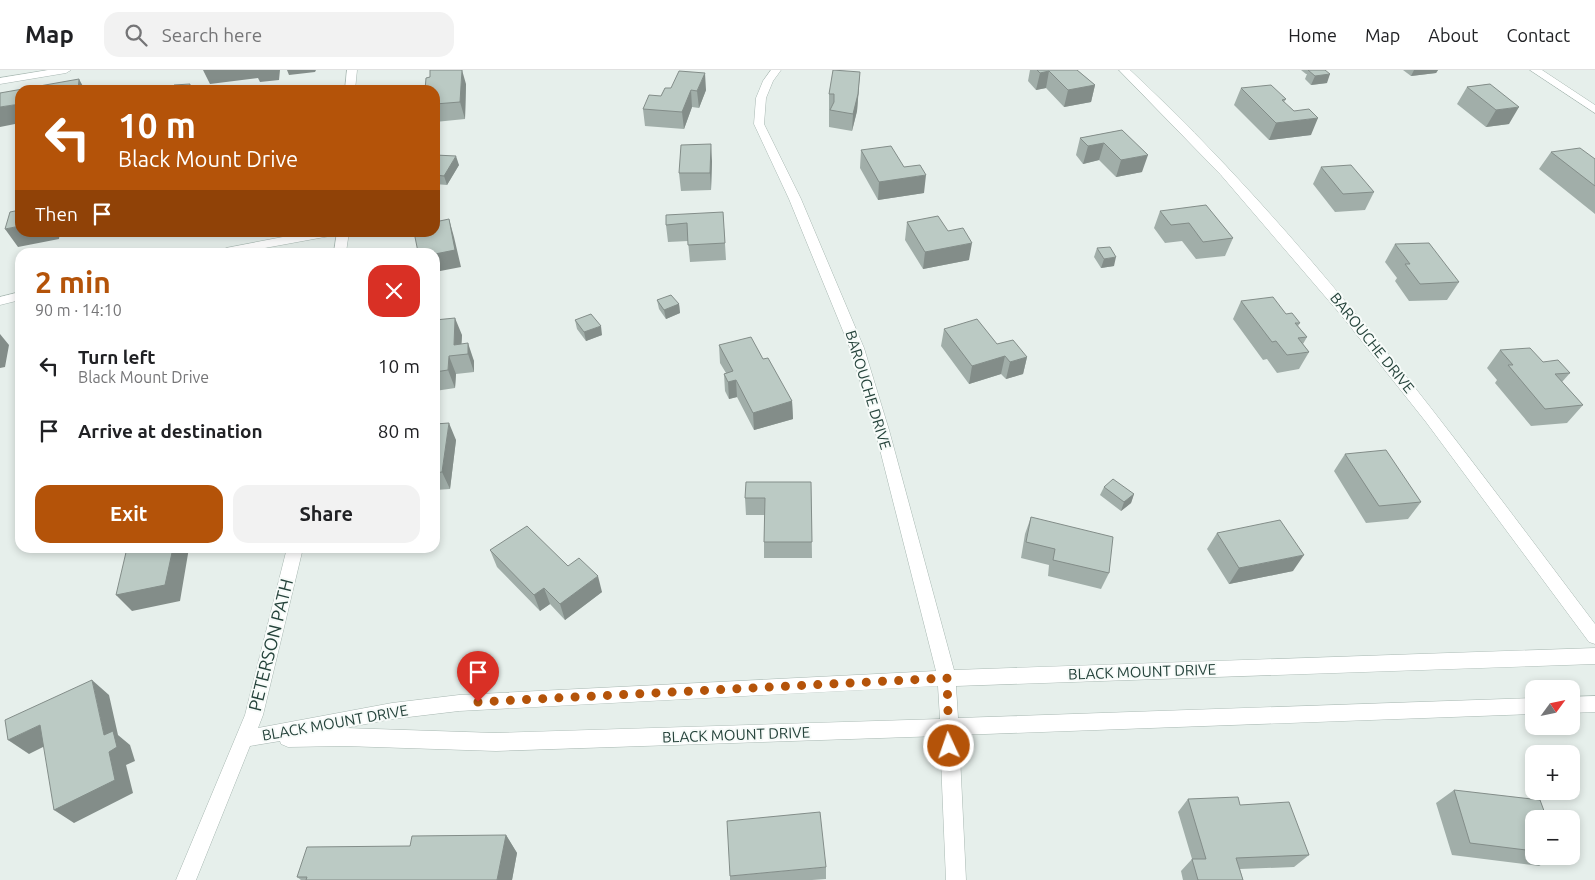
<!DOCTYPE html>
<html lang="en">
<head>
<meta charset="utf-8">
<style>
  body { margin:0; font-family:Ubuntu,sans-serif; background:#f2f2f2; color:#202124; height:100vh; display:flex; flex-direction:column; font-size:19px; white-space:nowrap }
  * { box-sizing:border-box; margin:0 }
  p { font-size:16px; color:#757577 }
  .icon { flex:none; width:28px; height:28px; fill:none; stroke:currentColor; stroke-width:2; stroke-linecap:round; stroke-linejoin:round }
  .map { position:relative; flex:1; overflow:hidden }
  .drawer { position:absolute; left:15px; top:178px; width:425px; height:305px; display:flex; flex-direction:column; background:#fff; border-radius:15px; box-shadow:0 2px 8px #0003 }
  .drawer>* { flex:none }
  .banner { position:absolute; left:15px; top:15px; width:425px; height:152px; border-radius:15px; box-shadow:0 2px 8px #0003; background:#b45309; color:#fff; overflow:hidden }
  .needle { width:32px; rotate:57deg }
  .tools { position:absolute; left:1525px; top:610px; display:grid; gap:10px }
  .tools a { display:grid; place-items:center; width:55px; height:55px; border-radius:10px; background:#fff; box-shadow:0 2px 8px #0003; font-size:25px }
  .pin { position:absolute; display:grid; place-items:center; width:42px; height:42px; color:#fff; margin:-51px -21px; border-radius:50% 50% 50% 0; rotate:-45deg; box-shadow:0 0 5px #0007 }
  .pin .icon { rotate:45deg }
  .me { position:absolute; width:55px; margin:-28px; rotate:357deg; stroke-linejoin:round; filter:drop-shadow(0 0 4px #0008) }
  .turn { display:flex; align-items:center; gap:18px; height:105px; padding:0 20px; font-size:22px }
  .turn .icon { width:65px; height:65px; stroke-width:2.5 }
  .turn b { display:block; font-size:35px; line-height:42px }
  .then { display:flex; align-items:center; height:48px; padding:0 20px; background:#0003; gap:10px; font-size:19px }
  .round { display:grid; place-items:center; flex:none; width:52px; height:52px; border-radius:15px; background:#f2f2f2 }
  .summary { display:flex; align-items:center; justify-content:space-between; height:85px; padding:0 20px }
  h1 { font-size:30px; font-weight:600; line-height:38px; color:#b45309 }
  .primary-button { display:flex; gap:10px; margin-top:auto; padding:10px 20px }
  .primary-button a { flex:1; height:58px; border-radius:15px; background:#b45309; color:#fff; font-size:20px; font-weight:600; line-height:58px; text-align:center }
  .primary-button a+a { background:#f2f2f2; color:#202124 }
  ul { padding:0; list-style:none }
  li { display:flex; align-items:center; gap:15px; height:65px; padding:0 20px }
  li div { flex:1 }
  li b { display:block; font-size:19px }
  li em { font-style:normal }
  header { display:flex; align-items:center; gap:30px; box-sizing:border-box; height:70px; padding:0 25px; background:#fff; border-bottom:1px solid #e0e0e0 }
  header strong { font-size:24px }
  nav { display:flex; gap:28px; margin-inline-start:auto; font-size:18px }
  .search { width:350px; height:45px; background:#f2f2f2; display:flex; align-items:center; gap:12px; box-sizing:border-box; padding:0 18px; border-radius:15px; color:#757577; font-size:19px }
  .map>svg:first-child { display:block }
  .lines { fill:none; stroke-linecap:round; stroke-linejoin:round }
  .minor-casing { stroke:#a8b8b2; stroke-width:1 }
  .minor { fill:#fff; fill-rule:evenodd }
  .wall { fill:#a1aea9 }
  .shaded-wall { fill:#838d89 }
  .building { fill:#bbcac4; stroke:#838d89 }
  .route { stroke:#b45309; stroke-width:9; stroke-dasharray:0 16.2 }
  .labels { text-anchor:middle; stroke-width:4; stroke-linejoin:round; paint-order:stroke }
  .street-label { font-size:15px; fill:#24423a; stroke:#f7fbf9 }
  .near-street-label { font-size:18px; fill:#24423a; stroke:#f7fbf9 }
</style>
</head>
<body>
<header>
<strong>Map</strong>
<div class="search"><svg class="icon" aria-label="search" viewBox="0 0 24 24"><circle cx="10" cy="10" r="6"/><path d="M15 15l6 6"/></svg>Search here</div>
<nav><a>Home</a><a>Map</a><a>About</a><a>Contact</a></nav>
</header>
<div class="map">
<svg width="1595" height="810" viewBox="0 0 1595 810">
  <rect width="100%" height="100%" fill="#e6efeb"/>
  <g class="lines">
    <defs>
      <path id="minor" d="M 48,0 L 71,0 L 66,3 L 0,14 L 0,8 Z
        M 347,0 L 357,0 L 355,20 L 345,20 Z
        M 771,0 L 781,0 L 773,11 L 766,28 L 764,54 L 801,129 L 864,278 L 889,360 L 954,600 L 1595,578 L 1595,594 L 956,616 L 958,648 L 1534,628 L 1534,644 L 959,665 L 966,810 L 946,810 L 940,666 L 496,681 L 344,676 L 288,677 L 281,674 L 280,671 L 250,676 L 196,810 L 176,810 L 245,645 L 287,478 L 303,478 L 263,645 L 258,658 L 392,633 L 459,625 L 936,601 L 875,360 L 850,278 L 789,129 L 754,54 L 756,28 L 763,11 ZM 938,616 L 940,649 L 496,663 L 345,658 L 392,649 L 459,641 Z
        M 1119,0 L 1130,0 C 1306,164 1450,362 1595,554 L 1595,574 L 1589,572 L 1426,352 L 1341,245 L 1221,105 Z
        M 1530,0 L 1542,0 L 1595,35 L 1595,43 Z
        M 309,162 L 336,162 L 330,166 L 243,182 L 220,182 L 226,178 Z
        M 337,162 L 349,162 L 346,182 L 334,182 Z
        M 20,222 L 20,230 L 0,235 L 0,227 Z
        M 1595,626 L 1595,642 L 1571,643 L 1571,627 Z"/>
    </defs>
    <use href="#minor" class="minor-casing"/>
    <use href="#minor" class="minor"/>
  </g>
  <path class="wall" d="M 1030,0 L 1077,0 L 1095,15 L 1091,32 L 1064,37 L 1046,18 L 1036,20 L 1028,11 Z
    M 1301,0 L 1325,0 L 1327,13 L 1311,15 L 1305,9 L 1307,4 L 1306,4 Z
    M 1403,0 L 1438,0 L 1436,3 L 1411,6 Z
    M 430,7 L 466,14 L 465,49 L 435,52 L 435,20 Z
    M 1490,14 L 1509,54 L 1486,57 L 1457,34 L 1467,17 Z
    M 665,18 L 706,20 L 699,38 L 692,37 L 684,59 L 645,56 L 643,39 L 661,26 Z
    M 859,18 L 857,41 L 852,61 L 829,57 L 829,24 Z
    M 1241,18 L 1286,29 L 1284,32 L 1311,65 L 1269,70 L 1234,35 Z
    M 1122,60 L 1142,102 L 1116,107 L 1099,90 L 1083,94 L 1076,85 L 1080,68 Z
    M 861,80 L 904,97 L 924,123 L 878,130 L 860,98 Z
    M 1551,82 L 1595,89 L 1595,144 L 1539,99 Z
    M 435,85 L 459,95 L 447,115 L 435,114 Z
    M 712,91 L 711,120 L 681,121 L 679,103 Z
    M 1321,97 L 1374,122 L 1365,140 L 1335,142 L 1313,114 Z
    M 1160,141 L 1233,168 L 1225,186 L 1196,189 L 1182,171 L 1165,173 L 1154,158 Z
    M 723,142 L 726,190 L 690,192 L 688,171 L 668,172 L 666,155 Z
    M 907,152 L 948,161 L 969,190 L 923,199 L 905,170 Z
    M 1395,174 L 1459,212 L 1447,230 L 1409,231 L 1395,211 L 1397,208 L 1385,192 Z
    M 1097,178 L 1114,196 L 1101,198 L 1094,187 Z
    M 657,230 L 679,234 L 680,243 L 666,249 L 659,239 Z
    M 1241,231 L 1286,244 L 1300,253 L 1298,256 L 1307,267 L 1303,274 L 1309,282 L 1299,299 L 1277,303 L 1267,289 L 1263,290 L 1233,249 Z
    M 435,250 L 462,265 L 461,274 L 474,291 L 474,302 L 456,304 L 455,318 L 435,321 Z
    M 575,250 L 602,265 L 586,271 L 577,259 Z
    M 944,259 L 997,274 L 1027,287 L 1023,304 L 1006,309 L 1001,304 L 969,314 L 941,276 Z
    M 719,275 L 763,289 L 792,331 L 793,349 L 754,360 L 737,327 L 729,329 L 725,321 L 724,304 L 726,303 L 720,293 Z
    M 1500,280 L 1543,292 L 1570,303 L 1562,312 L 1583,335 L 1567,353 L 1531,356 L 1495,313 L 1497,310 L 1487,298 Z
    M 435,354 L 456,370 L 450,419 L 435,420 Z
    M 1345,384 L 1421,432 L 1408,449 L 1366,453 L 1334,401 Z
    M 811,412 L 812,488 L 764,488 L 764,472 L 765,445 L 746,445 L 745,428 Z
    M 1104,417 L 1134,424 L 1131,433 L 1121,441 L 1100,425 Z
    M 1031,447 L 1109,503 L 1101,519 L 1048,506 L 1049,495 L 1021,488 L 1025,464 Z
    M 1217,463 L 1293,501 L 1229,514 L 1207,479 Z
    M 490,480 L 568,496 L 602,522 L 565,550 L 550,534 L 540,541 L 497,497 Z
    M 1454,720 L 1534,749 L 1534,786 L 1555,786 L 1539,796 L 1452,785 L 1436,733 Z
    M 1188,729 L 1240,735 L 1309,785 L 1294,797 L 1240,799 L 1243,810 L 1183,810 L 1181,801 L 1192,789 L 1178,742 Z
    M 506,765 L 517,783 L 512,810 L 301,810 L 297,807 L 410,776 Z
    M 826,797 L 826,809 L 812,810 L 730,810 L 730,806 Z"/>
  <path class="shaded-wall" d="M 203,0 L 280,0 L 279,10 L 260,12 L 258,8 L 210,14 Z
    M 287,0 L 316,0 L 315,2 L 289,5 Z
    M 462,0 L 466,14 L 465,49 L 460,32 Z
    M 1414,0 L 1438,0 L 1436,3 L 1411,6 Z
    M 1049,1 L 1046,18 L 1036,20 L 1040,3 Z
    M 860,2 L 857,41 L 852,61 L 853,44 Z
    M 705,3 L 706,20 L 699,38 L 697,21 Z
    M 1330,4 L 1327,13 L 1311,15 L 1315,6 Z
    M 79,9 L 85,20 L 78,20 Z
    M 190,14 L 193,20 L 188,20 Z
    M 1095,15 L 1091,32 L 1064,37 L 1068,20 Z
    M 691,20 L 692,37 L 684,59 L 682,42 Z
    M 20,34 L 20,53 L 0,57 L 0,37 Z
    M 1519,37 L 1509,54 L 1486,57 L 1496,40 Z
    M 1318,48 L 1311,65 L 1269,70 L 1276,53 Z
    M 1104,73 L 1099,90 L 1083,94 L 1088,76 Z
    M 711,74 L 712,91 L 711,120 L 710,103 Z
    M 1148,85 L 1142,102 L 1116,107 L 1121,90 Z
    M 456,86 L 459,95 L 447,115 L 444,106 Z
    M 926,105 L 924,123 L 878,130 L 879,112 Z
    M 449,149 L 454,167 L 461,197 L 435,202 L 435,184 Z
    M 20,156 L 20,162 L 60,162 L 59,169 L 18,177 L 5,159 Z
    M 972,173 L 969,190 L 923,199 L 925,182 Z
    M 1116,187 L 1114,196 L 1101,198 L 1104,189 Z
    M 679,234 L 680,243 L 666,249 L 664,240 Z
    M 455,248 L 462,265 L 461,285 L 454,275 Z
    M 601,256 L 602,265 L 586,271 L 584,262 Z
    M 0,264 L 9,275 L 5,297 L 0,298 Z
    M 468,273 L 474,291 L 474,302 L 468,284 Z
    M 449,286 L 456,304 L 455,318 L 448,300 Z
    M 1005,286 L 1001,304 L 969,314 L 972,296 Z
    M 1027,287 L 1023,304 L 1006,309 L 1010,292 Z
    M 736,310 L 737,327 L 729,329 L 728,312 Z
    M 792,331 L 793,349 L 754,360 L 753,343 Z
    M 449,353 L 456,370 L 450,419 L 442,402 Z
    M 1134,424 L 1131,433 L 1121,441 L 1124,432 Z
    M 173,478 L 189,478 L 180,531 L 132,541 L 116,525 Z
    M 1304,485 L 1293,501 L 1229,514 L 1239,498 Z
    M 598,506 L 602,522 L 565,550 L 560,534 Z
    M 544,518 L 550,534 L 540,541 L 534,525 Z
    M 92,610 L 109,625 L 118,665 L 130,675 L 135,691 L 126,695 L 133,723 L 74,753 L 54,740 L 104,665 Z
    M 40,655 L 59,669 L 29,684 L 8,670 Z
    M 506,765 L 517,783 L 512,810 L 497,810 Z"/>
  <path class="building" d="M 430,0 L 462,0 L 460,32 L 435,34 L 435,20 L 425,20 L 426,8 L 430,7 Z
    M 833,0 L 860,2 L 858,24 L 853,44 L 830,40 L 834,32 L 834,24 L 829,24 Z
    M 1037,0 L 1077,0 L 1095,15 L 1068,20 L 1049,1 L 1040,3 Z
    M 1308,0 L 1325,0 L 1330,4 L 1315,6 Z
    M 679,1 L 705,3 L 697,21 L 691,20 L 682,42 L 643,39 L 649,25 L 661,26 L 665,18 L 671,18 Z
    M 79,9 L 78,20 L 20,20 L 20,34 L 0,37 L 0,23 Z
    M 190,14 L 188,20 L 172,20 L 174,15 Z
    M 1490,14 L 1519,37 L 1496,40 L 1467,17 Z
    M 1271,15 L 1286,29 L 1282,30 L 1294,41 L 1309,39 L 1318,48 L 1276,53 L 1241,18 Z
    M 1122,60 L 1148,85 L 1121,90 L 1104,73 L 1088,76 L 1080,68 Z
    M 711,74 L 710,103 L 679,103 L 681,75 Z
    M 891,76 L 904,97 L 920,95 L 926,105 L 879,112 L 861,80 Z
    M 1580,78 L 1595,89 L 1595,116 L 1551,82 Z
    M 435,85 L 456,86 L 444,106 L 435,105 Z
    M 1351,95 L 1374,122 L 1343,124 L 1321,97 Z
    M 1206,135 L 1233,168 L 1203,172 L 1189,153 L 1171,155 L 1160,141 Z
    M 20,140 L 20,156 L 5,159 L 10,142 Z
    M 723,142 L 725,173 L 688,175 L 687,153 L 666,155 L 666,145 Z
    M 938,146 L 948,161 L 963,158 L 972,173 L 925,182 L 907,152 Z
    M 449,149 L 455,180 L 435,184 L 435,182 L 418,182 L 414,162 L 435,162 L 435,152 Z
    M 1429,173 L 1459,212 L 1420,214 L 1405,194 L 1410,194 L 1395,174 Z
    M 1110,177 L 1116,187 L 1104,189 L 1097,178 Z
    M 671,225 L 679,234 L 664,240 L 657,230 Z
    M 1273,227 L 1286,244 L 1292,243 L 1300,253 L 1295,253 L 1307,267 L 1298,268 L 1309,282 L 1287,285 L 1276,271 L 1272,272 L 1241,231 Z
    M 591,244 L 601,256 L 584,262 L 575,250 Z
    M 455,248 L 454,275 L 468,273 L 468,284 L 449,286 L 448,300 L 435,302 L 435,250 Z
    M 977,249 L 997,274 L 1013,270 L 1027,287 L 1010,292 L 1005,286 L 972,296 L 944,259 Z
    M 751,267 L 763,289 L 768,288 L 792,331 L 753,343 L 736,310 L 728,312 L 724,304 L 733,301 L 719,275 Z
    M 1530,278 L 1543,292 L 1558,290 L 1570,303 L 1555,304 L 1583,335 L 1545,339 L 1508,295 L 1513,295 L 1500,280 Z
    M 449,353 L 442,402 L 435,403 L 435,354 Z
    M 1386,380 L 1421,432 L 1379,436 L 1345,384 Z
    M 1113,409 L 1134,424 L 1124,432 L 1104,417 Z
    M 746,412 L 811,412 L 812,472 L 764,472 L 765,428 L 745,428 Z
    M 1031,447 L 1113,467 L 1109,503 L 1053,490 L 1055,479 L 1026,472 Z
    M 1280,450 L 1304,485 L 1239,498 L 1217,463 Z
    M 527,456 L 568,496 L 579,488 L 598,506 L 560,534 L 544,518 L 534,525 L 490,480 Z
    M 127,478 L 173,478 L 165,515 L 116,525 Z
    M 92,610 L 104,665 L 113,661 L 117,677 L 109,682 L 115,710 L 54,740 L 40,655 L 8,670 L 5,650 Z
    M 1454,720 L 1540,730 L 1547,749 L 1534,749 L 1534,781 L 1470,773 Z
    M 1238,727 L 1240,735 L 1289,732 L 1309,785 L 1236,788 L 1243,810 L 1198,810 L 1192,789 L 1206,789 L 1188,729 Z
    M 820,742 L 826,797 L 730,806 L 727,751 Z
    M 506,765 L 497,810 L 306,810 L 307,807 L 297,807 L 307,777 L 410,776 L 412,766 Z"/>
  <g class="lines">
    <path class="route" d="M 478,632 L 947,608 L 949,676"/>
  </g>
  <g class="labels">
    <g class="street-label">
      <text transform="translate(1372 273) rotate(51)" y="5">BAROUCHE DRIVE</text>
      <text transform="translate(868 320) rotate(73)" y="5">BAROUCHE DRIVE</text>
      <text transform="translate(1142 602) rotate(-2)" y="5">BLACK MOUNT DRIVE</text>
      <text transform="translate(335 653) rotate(-10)" y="5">BLACK MOUNT DRIVE</text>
      <text transform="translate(736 665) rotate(-2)" y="5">BLACK MOUNT DRIVE</text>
    </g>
    <g class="near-street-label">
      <text transform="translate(271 575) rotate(-76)" y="6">PETERSON PATH</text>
    </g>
  </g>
</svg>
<div class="tools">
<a><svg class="needle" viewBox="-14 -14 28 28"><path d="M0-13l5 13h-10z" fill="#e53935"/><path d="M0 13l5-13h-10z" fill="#757577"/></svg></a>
<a>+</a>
<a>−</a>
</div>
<div class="pin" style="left:478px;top:632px;background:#d93025"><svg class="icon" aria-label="arrive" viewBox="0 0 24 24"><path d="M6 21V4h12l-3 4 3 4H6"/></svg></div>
<svg class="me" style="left:949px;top:676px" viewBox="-20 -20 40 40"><circle r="17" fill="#b45309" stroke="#fff" stroke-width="3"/><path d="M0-11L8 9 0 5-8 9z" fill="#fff"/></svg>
<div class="banner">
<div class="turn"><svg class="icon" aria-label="left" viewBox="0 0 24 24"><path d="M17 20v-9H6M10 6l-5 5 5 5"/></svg><div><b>10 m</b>Black Mount Drive</div></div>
<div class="then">Then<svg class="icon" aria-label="arrive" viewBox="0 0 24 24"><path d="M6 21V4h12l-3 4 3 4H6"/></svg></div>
</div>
<section class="drawer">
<div class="summary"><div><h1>2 min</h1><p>90 m · 14:10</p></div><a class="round" style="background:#d93025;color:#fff"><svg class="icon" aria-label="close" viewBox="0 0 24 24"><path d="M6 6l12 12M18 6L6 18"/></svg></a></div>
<ul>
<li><svg class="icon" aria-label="left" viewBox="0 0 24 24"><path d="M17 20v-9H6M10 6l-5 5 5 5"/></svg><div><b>Turn left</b><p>Black Mount Drive</p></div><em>10 m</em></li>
<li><svg class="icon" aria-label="arrive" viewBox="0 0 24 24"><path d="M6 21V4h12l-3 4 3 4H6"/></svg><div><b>Arrive at destination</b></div><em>80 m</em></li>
</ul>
<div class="primary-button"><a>Exit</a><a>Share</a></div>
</section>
</div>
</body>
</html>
